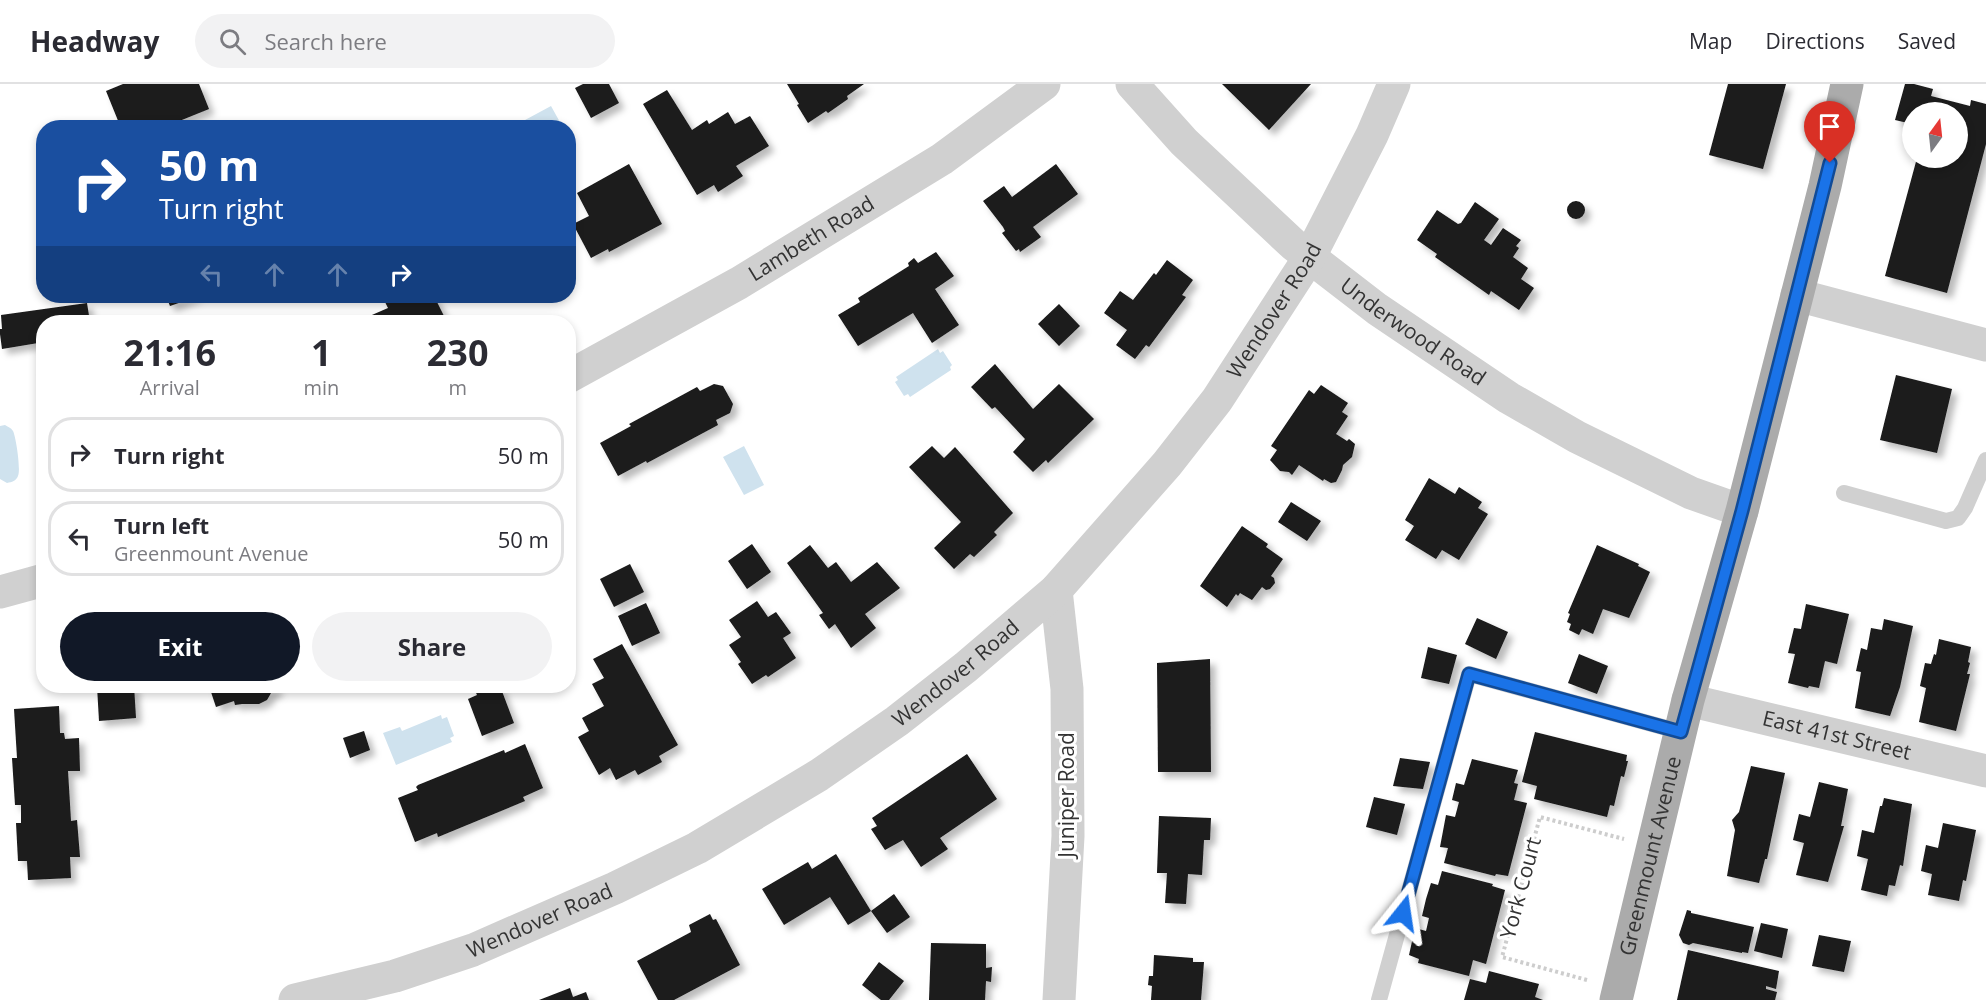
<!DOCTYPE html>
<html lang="en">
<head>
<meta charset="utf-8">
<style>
  body { margin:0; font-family:"Open Sans",sans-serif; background:#f2f2f3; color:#2b2b33; height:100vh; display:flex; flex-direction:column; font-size:22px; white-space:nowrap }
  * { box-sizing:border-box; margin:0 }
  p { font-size:20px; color:#7c7c81 }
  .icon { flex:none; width:33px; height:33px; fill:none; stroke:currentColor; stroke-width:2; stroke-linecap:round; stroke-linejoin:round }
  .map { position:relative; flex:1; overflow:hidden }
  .panel { position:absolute; left:36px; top:231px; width:540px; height:378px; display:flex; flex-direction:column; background:#fff; border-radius:24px; box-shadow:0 3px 9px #0003 }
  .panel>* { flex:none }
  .hud { position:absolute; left:36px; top:36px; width:540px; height:183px; border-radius:24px; box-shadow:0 3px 9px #0003; background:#1a4fa0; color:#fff; overflow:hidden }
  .needle { width:39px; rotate:15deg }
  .tools { position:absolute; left:1902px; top:18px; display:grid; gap:12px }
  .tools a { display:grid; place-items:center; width:66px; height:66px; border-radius:50%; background:#fff; box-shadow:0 3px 9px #0003; font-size:30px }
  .pin { position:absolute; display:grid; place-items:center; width:51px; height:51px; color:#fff; margin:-62px -26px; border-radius:50% 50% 50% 0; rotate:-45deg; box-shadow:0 0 6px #0007 }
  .pin .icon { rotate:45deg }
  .me { position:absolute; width:66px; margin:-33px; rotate:15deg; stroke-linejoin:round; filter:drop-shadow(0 0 4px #0008) }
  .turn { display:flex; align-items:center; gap:21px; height:126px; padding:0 24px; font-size:27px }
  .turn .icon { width:78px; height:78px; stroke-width:2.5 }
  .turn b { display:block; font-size:42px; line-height:51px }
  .lanes { display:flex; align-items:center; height:57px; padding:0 24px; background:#0003; justify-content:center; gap:30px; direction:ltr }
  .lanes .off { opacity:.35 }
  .eta { display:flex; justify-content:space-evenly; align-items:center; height:102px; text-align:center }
  .eta b { font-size:36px; font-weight:700; line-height:42px }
  .cta { display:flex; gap:12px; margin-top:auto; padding:12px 24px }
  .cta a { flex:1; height:69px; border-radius:36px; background:#111827; color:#fff; font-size:24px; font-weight:700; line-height:69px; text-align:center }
  .cta a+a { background:#f2f2f3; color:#2b2b33 }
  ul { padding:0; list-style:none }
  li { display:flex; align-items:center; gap:18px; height:75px; margin:0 12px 9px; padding:0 12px; border:3px solid #e1e1e2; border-radius:24px }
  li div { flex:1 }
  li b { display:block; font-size:22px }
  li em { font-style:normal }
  header { display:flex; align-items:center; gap:36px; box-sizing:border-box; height:84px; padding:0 30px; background:#fff; border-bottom:2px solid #e1e1e2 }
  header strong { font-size:28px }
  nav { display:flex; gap:33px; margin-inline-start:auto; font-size:21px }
  .search { width:420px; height:54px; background:#f2f2f3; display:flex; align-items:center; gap:15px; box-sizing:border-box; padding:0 21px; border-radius:33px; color:#7c7c81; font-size:22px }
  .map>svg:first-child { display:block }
  .water { fill:#cfe2ee }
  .building { fill:#1a1a1a; filter:url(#shadow) }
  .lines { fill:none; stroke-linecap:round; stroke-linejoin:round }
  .path { stroke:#cdcdcd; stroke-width:4; stroke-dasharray:3 3; stroke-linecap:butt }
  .lane { stroke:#d0d0d0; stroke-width:16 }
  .street { stroke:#d0d0d0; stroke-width:33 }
  .primary { stroke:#ababab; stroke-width:33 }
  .route-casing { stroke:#114b97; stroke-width:15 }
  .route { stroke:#1a73e8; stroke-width:10 }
  .labels { text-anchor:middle; stroke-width:6; stroke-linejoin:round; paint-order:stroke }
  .street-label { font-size:21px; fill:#333; stroke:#fff }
</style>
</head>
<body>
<header>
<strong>Headway</strong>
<div class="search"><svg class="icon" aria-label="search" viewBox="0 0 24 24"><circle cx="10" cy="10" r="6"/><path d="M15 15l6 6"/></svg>Search here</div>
<nav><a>Map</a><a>Directions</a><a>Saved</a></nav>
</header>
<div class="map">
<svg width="1986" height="916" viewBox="0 0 1986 916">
  <defs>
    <filter id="shadow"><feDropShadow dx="5.5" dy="5.5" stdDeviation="3" flood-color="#0004"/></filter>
  </defs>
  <rect width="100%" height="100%" fill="#fff"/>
  <path class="water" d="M 551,22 L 561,40 L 556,43 L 512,43 Z
    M 938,265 L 940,269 L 943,267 L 952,281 L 950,283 L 951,286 L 910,313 L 908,310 L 904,312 L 895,298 L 898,296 L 896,293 Z
    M 5,341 C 10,344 10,343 13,347 C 16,353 21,386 18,392 C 16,397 12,398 7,399 L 0,395 L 0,342 Z
    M 744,362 L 764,401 L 744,411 L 723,373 Z
    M 441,631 L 442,635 L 447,633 L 454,652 L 450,654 L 452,658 L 396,681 L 383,649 L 400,643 L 402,647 Z"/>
  <path class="building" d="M 123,0 L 199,0 L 209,25 L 162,44 L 121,44 L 106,7 Z
    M 583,0 L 609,0 L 619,19 L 591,34 L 575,4 Z
    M 787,0 L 864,0 L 847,12 L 848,15 L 828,29 L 826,27 L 808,39 L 797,21 L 799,20 Z
    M 1222,0 L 1311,0 L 1269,46 Z
    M 1728,0 L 1786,0 L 1763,85 L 1709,71 Z
    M 1905,0 L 1914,0 L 1933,5 L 1931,12 L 1970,22 L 1971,16 L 1986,20 L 1986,60 L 1947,209 L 1885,192 L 1917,74 L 1958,74 L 1958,28 L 1912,28 L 1912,40 L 1895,36 Z
    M 667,6 L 692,46 L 707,36 L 709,40 L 728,28 L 735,40 L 750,32 L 769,62 L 736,82 L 743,92 L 718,108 L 714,101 L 697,111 L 643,20 Z
    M 629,80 L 662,140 L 609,168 L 608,165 L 591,174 L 573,140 L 589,132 L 577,109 Z
    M 1056,80 L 1078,110 L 1033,143 L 1041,153 L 1020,168 L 1019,165 L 1016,167 L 1002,149 L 1005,147 L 1003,143 L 983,117 L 1004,102 L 1012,113 Z
    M1567 126a9 9 0 1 1 18 0a9 9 0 1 1-18 0Z
    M 1475,118 L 1499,135 L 1484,156 L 1491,161 L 1503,144 L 1521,156 L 1516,162 L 1519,164 L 1513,173 L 1528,184 L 1521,195 L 1534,204 L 1519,226 L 1491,207 L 1489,211 L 1435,173 L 1437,170 L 1417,156 L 1437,126 L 1458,140 L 1461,139 Z
    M 936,168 L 954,192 L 935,205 L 959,241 L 932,259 L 913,229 L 858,262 L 838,231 L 860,218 L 858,214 L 909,182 L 908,179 L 914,174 L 918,179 Z
    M 1167,176 L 1193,196 L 1182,211 L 1186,213 L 1149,263 L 1146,261 L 1135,275 L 1116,261 L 1127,246 L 1104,229 L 1120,207 L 1133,216 L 1154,189 L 1156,191 Z
    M 166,212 L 199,212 L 170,222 Z
    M 382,212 L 434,212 L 447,238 L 363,238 L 367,237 L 365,234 L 388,224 Z
    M 87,219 L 90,238 L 44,238 L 44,258 L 2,265 L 0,250 L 0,245 L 2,245 L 1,231 Z
    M 1059,220 L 1080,242 L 1059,262 L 1038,240 Z
    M 995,280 L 1033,325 L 1059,300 L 1094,335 L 1048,379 L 1046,376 L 1033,388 L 1013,368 L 1025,355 L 995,323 L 992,325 L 971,303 Z
    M 44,282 L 44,303 L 39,303 L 37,283 Z
    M 1896,291 L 1952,305 L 1937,369 L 1880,356 Z
    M 714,300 L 723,302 L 733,320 L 730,329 L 716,336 L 718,341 L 647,379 L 646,377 L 618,392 L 600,359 L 631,342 L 629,340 L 697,303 L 700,307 Z
    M 1321,301 L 1348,319 L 1342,328 L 1348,332 L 1336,350 L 1347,357 L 1349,355 L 1355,360 L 1352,373 L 1343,381 L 1342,386 L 1336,398 L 1331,399 L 1324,395 L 1323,397 L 1299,381 L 1292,391 L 1289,388 L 1280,387 L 1270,376 L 1277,366 L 1271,362 L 1309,306 L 1314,310 Z
    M 932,362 L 944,374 L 955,363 L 1013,429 L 994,448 L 997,451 L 974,473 L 970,470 L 954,485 L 934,464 L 961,438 L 909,383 Z
    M 1429,394 L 1455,410 L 1459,403 L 1482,418 L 1478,424 L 1488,430 L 1459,476 L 1442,466 L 1436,475 L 1405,456 L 1414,442 L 1405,436 Z
    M 1291,418 L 1321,437 L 1307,457 L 1278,438 Z
    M 1242,442 L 1268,460 L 1266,463 L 1283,475 L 1271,492 L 1274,494 L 1275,499 L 1270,505 L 1266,506 L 1262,503 L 1252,516 L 1240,509 L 1238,512 L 1236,510 L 1227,523 L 1200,502 Z
    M 752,460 L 771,488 L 747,505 L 728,477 Z
    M 810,461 L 828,484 L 836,478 L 851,498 L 877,478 L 900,504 L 865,530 L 876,544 L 851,564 L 835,540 L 829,545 L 819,531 L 823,529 L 787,479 Z
    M 1597,461 L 1639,480 L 1638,482 L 1650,488 L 1629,534 L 1603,525 L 1593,550 L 1582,545 L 1579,551 L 1569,546 L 1571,540 L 1567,538 L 1570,530 L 1568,529 Z
    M 630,480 L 644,508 L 614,523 L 600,495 Z
    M 757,517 L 768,533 L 776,528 L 791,549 L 783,554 L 796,574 L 768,593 L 766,591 L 752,600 L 738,580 L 741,578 L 729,561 L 741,553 L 729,536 Z
    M 646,519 L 660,549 L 632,562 L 618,532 Z
    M 1806,520 L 1849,530 L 1837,580 L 1825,577 L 1819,604 L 1809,602 L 1808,604 L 1788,599 L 1795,570 L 1788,569 L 1794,544 L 1801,545 Z
    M 1477,534 L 1508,548 L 1496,575 L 1465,560 Z
    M 1884,535 L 1913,542 L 1900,603 L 1890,632 L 1855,624 L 1861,588 L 1856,587 L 1861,564 L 1867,566 L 1871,544 L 1882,546 Z
    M 1939,555 L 1971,563 L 1968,578 L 1970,579 L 1967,590 L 1970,590 L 1956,647 L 1919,638 L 1926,604 L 1920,602 L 1925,579 L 1931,580 L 1934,570 L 1936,571 Z
    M 622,560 L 678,661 L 659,672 L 662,678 L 638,691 L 635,686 L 616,696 L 610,684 L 599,691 L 578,653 L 589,647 L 582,634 L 604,622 L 592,600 L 604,594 L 593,575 Z
    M 1428,563 L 1457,571 L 1449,600 L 1421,594 Z
    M 1579,570 L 1608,582 L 1597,610 L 1568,599 Z
    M 1210,575 L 1211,688 L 1158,688 L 1157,579 Z
    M 97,602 L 134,602 L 136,634 L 99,637 Z
    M 209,602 L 276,602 L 277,608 L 271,609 L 267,616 L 259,620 L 242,620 L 235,621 L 234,617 L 216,623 Z
    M 473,602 L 490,602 L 492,605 L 500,602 L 514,639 L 482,652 L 468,615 L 477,611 Z
    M 59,622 L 60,649 L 64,649 L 65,655 L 79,654 L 80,687 L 68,687 L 71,737 L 77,736 L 80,773 L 70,773 L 71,794 L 28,796 L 27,777 L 18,777 L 16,739 L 21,739 L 21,721 L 15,721 L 12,674 L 17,674 L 14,625 Z
    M 364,647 L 370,666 L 350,674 L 343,654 Z
    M 1535,648 L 1627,671 L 1626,677 L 1628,677 L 1624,693 L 1621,692 L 1614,722 L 1610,721 L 1607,733 L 1534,715 L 1537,702 L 1522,698 Z
    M 525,660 L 543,704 L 523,713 L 525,717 L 438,753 L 437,749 L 415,758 L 398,714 L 418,706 L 416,703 L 418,701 L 504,666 L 505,669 Z
    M 967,670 L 997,715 L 940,754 L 948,765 L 921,783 L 903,756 L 885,766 L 871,745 L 877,742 L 872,734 Z
    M 1400,674 L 1430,678 L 1423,705 L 1393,702 Z
    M 1472,675 L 1518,686 L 1514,699 L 1518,700 L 1514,716 L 1527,719 L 1508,792 L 1496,790 L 1495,792 L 1444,779 L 1448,764 L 1440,763 L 1446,731 L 1455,733 L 1459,718 L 1452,716 L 1456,699 L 1464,701 Z
    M 1751,682 L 1785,689 L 1767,775 L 1765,775 L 1759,799 L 1727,792 L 1735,746 L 1732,736 L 1739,728 Z
    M 1819,698 L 1848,705 L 1841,742 L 1844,742 L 1828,798 L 1796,791 L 1804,759 L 1793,756 L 1799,730 L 1810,733 Z
    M 1374,713 L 1405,720 L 1397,751 L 1366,743 Z
    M 1884,714 L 1912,720 L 1903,782 L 1900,781 L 1895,802 L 1889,801 L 1887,812 L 1861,806 L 1868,775 L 1857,772 L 1862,746 L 1874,749 L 1880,722 L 1882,722 Z
    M 1159,732 L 1211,734 L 1210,756 L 1204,756 L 1202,791 L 1188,790 L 1186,820 L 1165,819 L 1167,789 L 1157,789 Z
    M 1943,739 L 1976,746 L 1966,797 L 1963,796 L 1959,817 L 1928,811 L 1932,790 L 1921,787 L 1926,761 L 1938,764 Z
    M 836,770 L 871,827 L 894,810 L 910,833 L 887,849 L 871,827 L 848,841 L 830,813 L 784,841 L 762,805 L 808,778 L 812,785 Z
    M 1442,787 L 1493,800 L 1492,802 L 1505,806 L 1486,880 L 1473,876 L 1469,892 L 1418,879 L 1419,875 L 1409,871 L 1415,844 L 1426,847 L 1429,834 L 1422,832 L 1426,815 L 1431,799 L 1438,801 Z
    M 1687,826 L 1691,827 L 1691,829 L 1754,843 L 1748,869 L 1742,868 L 1742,869 L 1693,859 L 1689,861 L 1683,859 L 1679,851 Z
    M 710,830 L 713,836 L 716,835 L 740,881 L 674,916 L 658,916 L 637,877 L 691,848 L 689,841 Z
    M 1761,839 L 1788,845 L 1782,874 L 1754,867 Z
    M 1819,851 L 1851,857 L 1844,888 L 1812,882 Z
    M 931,859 L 986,860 L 986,884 L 992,883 L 991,898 L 986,897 L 985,916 L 929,916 Z
    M 1688,866 L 1779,887 L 1776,905 L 1766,902 L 1766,905 L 1777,908 L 1775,916 L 1677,916 Z
    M 1154,871 L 1193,874 L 1193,878 L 1204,878 L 1201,916 L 1151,916 L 1152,902 L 1148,901 L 1149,892 L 1153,892 Z
    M 879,878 L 904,897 L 889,916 L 881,916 L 862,901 Z
    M 1489,887 L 1539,900 L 1535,913 L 1543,916 L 1464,916 L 1470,895 L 1486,899 Z
    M 570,904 L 573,913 L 586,908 L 589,916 L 539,916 Z"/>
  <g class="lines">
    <path class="path" d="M 1587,896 L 1502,873 L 1540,733 L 1624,755"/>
    <path class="lane" d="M 1844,409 L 1946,437 L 1958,434 L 1965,424 L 1986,376
      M 1379,916 L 1469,590 L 1681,648"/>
    <g class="street">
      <path id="s1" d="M 1132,0 L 1184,58 L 1294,161 L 1377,225 L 1509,314 L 1577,353 L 1691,409 L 1742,427"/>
      <path d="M 1797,211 L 1986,261"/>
      <path id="s2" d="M 568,293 L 739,199 L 942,75 L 1044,0"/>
      <path d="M 1056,506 L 1067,605 L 1068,752 L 1059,916"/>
      <path d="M 0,508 L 44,496"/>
      <path id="s3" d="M 1688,616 L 1986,687"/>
      <path id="s4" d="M 295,916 L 395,892 L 473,866 L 615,804 L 697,764 L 819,691 L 897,637 L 966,583 L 1056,506 L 1167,380 L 1217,316 L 1309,174 L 1372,51 L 1394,0"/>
    </g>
    <path class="primary" id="s5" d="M 1616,916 L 1688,616 L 1742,427 L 1825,102 L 1847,0"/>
  </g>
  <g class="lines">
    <defs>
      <path id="route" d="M 1403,829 L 1469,590 L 1681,648 L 1742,427 L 1830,79"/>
    </defs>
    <use href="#route" class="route-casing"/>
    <use href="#route" class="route"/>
  </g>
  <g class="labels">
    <g class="street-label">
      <text dy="7" stroke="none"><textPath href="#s2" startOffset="280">Lambeth Road</textPath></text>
      <text dy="7" stroke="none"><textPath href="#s4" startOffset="1230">Wendover Road</textPath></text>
      <text dy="7" stroke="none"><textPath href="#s1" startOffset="376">Underwood Road</textPath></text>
      <text dy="7" stroke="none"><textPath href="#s4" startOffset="744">Wendover Road</textPath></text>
      <text dy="7" stroke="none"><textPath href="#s3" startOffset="153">East 41st Street</textPath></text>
      <text transform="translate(1067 711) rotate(-90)" y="7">Juniper Road</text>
      <text dy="7" stroke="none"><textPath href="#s5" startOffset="148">Greenmount Avenue</textPath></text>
      <text transform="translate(1521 804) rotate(-75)" y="7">York Court</text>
      <text dy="7" stroke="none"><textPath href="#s4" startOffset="258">Wendover Road</textPath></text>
    </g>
  </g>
</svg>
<div class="tools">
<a><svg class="needle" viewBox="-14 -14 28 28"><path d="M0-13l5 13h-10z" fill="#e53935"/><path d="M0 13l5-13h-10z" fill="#7c7c81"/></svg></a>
</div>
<div class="pin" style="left:1830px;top:79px;background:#d93025"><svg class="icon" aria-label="arrive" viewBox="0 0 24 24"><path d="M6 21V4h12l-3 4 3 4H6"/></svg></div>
<svg class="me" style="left:1403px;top:829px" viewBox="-20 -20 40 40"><path d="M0-17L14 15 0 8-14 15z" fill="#1a73e8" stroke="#fff" stroke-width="4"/></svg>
<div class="hud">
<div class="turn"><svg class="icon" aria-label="right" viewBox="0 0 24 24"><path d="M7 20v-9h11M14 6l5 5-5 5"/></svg><div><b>50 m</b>Turn right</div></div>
<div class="lanes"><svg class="icon off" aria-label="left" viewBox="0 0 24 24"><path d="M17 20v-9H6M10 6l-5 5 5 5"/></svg><svg class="icon off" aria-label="ahead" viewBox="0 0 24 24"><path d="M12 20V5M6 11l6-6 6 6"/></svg><svg class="icon off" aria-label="ahead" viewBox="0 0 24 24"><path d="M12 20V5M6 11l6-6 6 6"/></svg><svg class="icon" aria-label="right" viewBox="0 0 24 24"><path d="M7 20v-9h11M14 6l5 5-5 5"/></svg></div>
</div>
<section class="panel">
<div class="eta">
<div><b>21:16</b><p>Arrival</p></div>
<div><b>1</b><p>min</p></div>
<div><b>230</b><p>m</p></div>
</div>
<ul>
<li><svg class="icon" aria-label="right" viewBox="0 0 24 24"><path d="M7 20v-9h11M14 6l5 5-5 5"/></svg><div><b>Turn right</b></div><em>50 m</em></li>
<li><svg class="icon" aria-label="left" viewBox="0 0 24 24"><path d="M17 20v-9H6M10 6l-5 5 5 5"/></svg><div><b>Turn left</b><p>Greenmount Avenue</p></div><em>50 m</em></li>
</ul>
<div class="cta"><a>Exit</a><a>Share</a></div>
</section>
</div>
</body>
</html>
